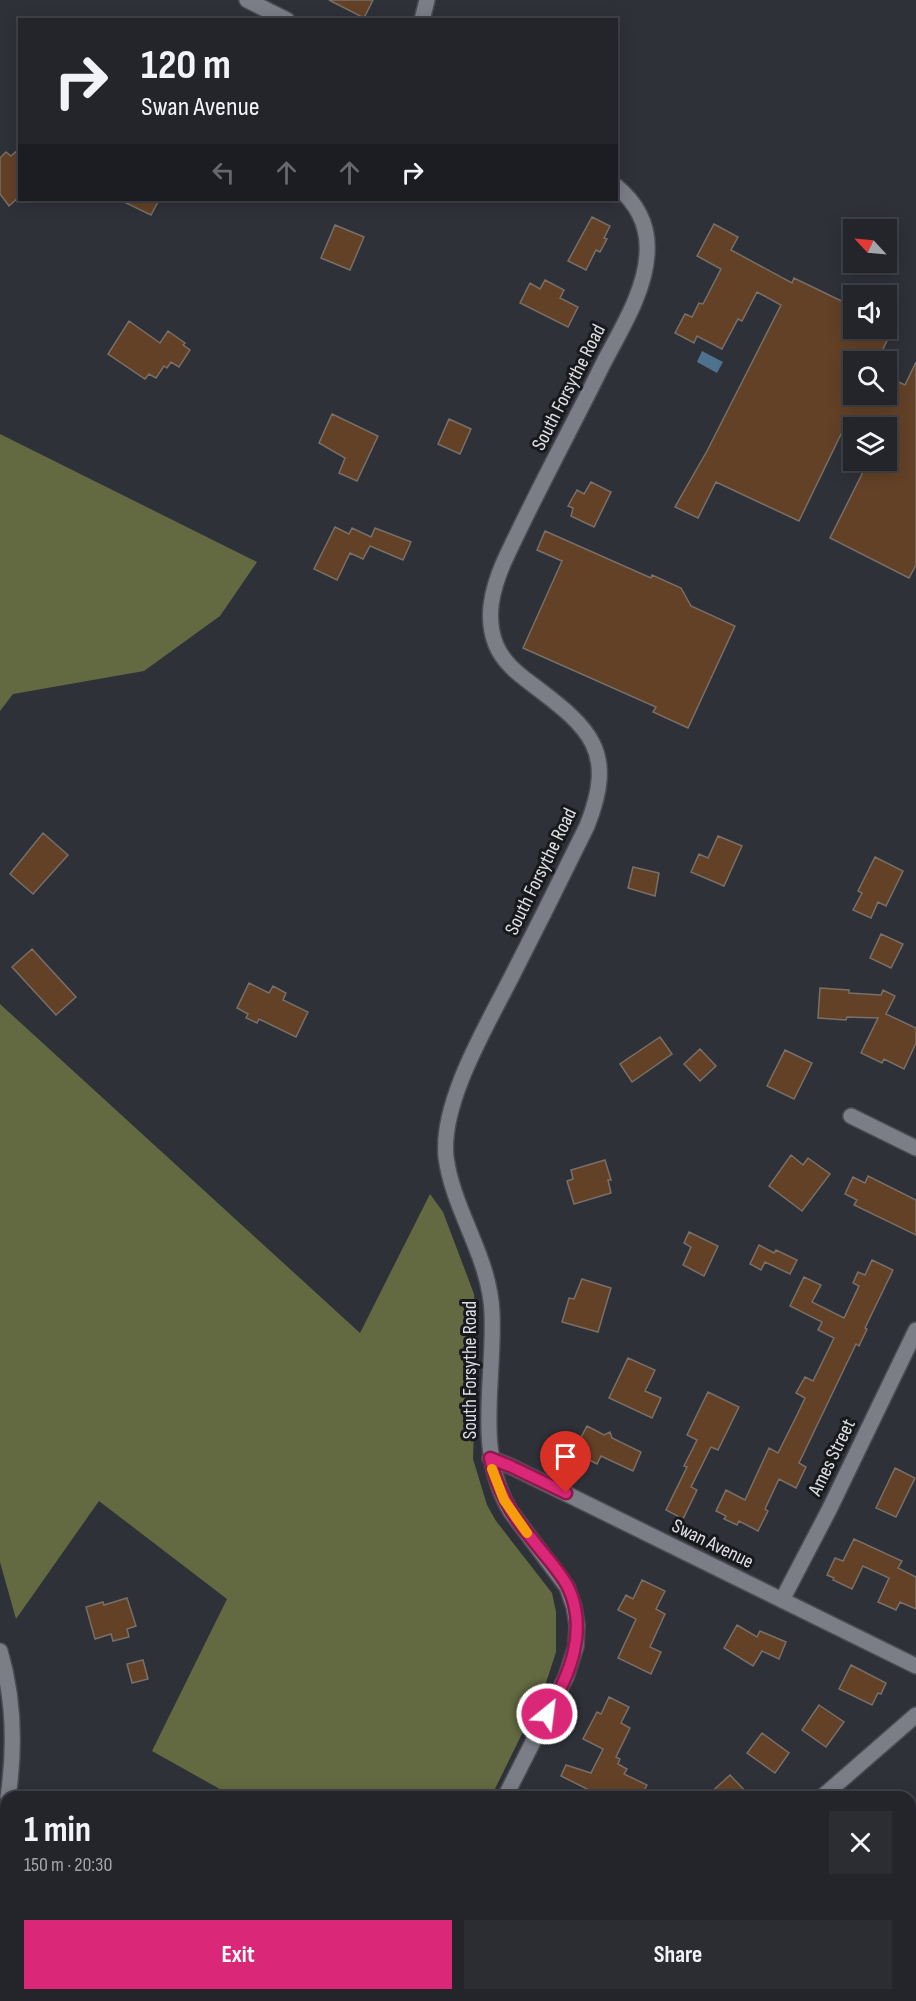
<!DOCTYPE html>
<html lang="en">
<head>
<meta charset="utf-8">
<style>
  body { margin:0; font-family:"Sofia Sans Condensed",sans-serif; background:#2b2d33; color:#f1f3f6; height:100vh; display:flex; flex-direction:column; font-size:22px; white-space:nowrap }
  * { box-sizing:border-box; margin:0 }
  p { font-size:20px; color:#a3a5a9 }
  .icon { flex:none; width:33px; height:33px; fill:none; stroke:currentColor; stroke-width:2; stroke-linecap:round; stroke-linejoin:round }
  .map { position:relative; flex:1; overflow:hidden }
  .panel { position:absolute; left:0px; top:1791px; width:916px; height:210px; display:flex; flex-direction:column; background:#23252b; border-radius:18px 18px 0 0; box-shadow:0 3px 15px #0003,0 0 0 2px #404247 }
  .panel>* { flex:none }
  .banner { position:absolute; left:18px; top:18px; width:600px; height:183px; border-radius:0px; box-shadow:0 3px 15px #0003,0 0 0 2px #404247; background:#23252b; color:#f1f3f6; overflow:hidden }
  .needle { width:39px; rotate:296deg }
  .controls { position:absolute; left:843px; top:219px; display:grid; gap:12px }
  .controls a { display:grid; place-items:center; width:54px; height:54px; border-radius:0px; background:#23252b; box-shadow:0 3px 15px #0003,0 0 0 2px #404247; font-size:30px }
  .pin { position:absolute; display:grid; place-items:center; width:51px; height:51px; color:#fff; margin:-62px -26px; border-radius:50% 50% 50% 0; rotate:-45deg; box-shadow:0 0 6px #0007 }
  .pin .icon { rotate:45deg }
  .me { position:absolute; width:66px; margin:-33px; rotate:29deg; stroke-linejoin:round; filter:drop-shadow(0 0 4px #0008) }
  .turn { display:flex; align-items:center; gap:21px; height:126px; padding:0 24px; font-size:27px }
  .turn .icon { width:78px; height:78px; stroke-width:2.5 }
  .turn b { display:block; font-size:42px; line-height:51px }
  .lanes { display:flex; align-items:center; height:57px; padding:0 24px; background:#0003; justify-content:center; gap:30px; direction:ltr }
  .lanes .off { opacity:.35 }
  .round { display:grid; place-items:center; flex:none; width:63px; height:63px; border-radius:0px; background:#2b2d33 }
  .summary { display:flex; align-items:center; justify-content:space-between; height:102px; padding:0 24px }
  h1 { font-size:36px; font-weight:700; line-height:45px }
  .button { display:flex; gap:12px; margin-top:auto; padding:12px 24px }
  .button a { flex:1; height:69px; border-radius:0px; background:#db2777; color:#fff; font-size:24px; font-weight:700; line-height:69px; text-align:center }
  .button a+a { background:#2b2d33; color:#f1f3f6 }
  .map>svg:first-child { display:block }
  .forest { fill:#636a41 }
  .water { fill:#4e718e }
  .building { fill:#634127; stroke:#786f68; stroke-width:1.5 }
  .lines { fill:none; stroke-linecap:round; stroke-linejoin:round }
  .minor-casing { stroke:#4b4c53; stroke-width:18 }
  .tertiary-casing { stroke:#4b4c53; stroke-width:18 }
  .secondary-casing { stroke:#4b4c53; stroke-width:18 }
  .minor { stroke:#7b7d87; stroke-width:15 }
  .tertiary { stroke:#7b7d87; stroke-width:15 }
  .secondary { stroke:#7b7d87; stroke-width:15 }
  .route-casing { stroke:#8e194d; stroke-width:15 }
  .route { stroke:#db2777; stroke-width:10 }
  .slow { stroke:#f59e0b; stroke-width:10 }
  .labels { text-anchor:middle; stroke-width:6; stroke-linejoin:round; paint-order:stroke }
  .street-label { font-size:20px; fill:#dfe0e6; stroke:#18191d }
</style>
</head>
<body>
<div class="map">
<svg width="916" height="2001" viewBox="0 0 916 2001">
  <rect width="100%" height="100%" fill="#2f3139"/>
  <path class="forest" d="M 0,434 L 257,562 L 220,616 L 144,671 L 13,694 L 0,711 Z
    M 0,1004 L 360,1333 L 430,1194 L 443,1212 L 474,1294 L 477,1340 L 473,1459 L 487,1505 L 496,1521 L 552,1593 L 556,1612 L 556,1652 L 544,1689 L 491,1797 L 234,1797 L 152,1751 L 227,1599 L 99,1501 L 16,1619 L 0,1562 Z"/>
  <path class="water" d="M 702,351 L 723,362 L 717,373 L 697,362 Z
    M 911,1832 L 916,1835 L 915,1973 L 910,1971 Z
    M 855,1995 L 902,1995 L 911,2000 L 867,2001 Z"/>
  <path class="building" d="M 329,0 L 373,0 L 364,18 Z
    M 20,148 L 20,196 L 9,206 L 0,194 L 0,158 L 6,152 L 11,156 Z
    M 120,200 L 159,200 L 151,215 Z
    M 592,217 L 610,226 L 604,238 L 607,239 L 600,252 L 596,250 L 586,270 L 568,261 Z
    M 714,224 L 738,237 L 731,250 L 792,283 L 794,278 L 854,307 L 854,328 L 893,328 L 877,362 L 854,362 L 854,394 L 886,394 L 886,376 L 905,385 L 916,362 L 916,565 L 909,578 L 830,538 L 869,460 L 886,460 L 886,428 L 844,428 L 799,521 L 716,482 L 698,518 L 675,507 L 707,451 L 781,305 L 757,292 L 742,321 L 738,319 L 722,349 L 697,336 L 694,343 L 675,333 L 685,314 L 692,317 L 699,303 L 703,304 L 721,269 L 697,256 Z
    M 335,225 L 364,237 L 350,270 L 321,258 Z
    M 545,280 L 564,290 L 560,298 L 578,307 L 568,327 L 520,303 L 530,283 L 540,289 Z
    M 129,321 L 160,343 L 168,331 L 185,343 L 183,345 L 190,350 L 179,367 L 171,362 L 167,368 L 164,366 L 156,378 L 149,374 L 145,379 L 108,354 Z
    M 332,414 L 378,436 L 357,481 L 339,473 L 345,458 L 319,443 Z
    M 449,419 L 471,429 L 460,454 L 438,444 Z
    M 591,482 L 611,492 L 594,527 L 571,516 L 573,508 L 568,506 L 577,490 L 584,494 Z
    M 335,527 L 349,534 L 352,528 L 371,537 L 375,528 L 411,542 L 403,560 L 370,546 L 363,559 L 350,553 L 337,580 L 314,569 Z
    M 545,531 L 651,578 L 652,575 L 681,588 L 691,606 L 735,626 L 688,728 L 653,712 L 656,707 L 523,648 L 562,561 L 537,550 Z
    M 43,833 L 68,855 L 33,894 L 10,874 Z
    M 718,836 L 742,846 L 724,886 L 691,872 L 699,854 L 708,858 Z
    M 875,857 L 903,871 L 886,906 L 878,902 L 871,918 L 853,910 L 862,893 L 858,891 Z
    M 633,867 L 659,873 L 655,896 L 628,888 Z
    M 881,934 L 903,944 L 891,968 L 870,958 Z
    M 32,949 L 76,997 L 56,1015 L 12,967 Z
    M 249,983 L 269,993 L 273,986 L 286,993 L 283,1000 L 308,1012 L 296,1037 L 259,1019 L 257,1023 L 246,1018 L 248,1014 L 237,1008 Z
    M 820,988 L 849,990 L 849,993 L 881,995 L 883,990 L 895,996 L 886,1014 L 916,1028 L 916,1043 L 904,1069 L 884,1059 L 882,1063 L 861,1053 L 878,1018 L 847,1017 L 846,1020 L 818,1018 Z
    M 660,1037 L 672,1054 L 632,1082 L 620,1064 Z
    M 700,1049 L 716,1066 L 700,1081 L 684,1064 Z
    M 785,1050 L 812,1063 L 794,1099 L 767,1086 Z
    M 791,1155 L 803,1165 L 808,1158 L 830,1174 L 802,1211 L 769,1186 Z
    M 605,1160 L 611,1180 L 608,1180 L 611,1193 L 574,1204 L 567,1181 L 573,1179 L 571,1170 Z
    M 868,1176 L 916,1200 L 916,1235 L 854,1205 L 857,1200 L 845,1194 L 853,1177 L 865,1183 Z
    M 689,1232 L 718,1246 L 704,1276 L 683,1265 L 691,1247 L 684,1243 Z
    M 759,1245 L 774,1253 L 776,1250 L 797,1260 L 790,1274 L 765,1262 L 761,1270 L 750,1264 Z
    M 872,1260 L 893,1270 L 865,1328 L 867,1329 L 859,1346 L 856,1344 L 799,1463 L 806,1467 L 796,1488 L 779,1479 L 765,1509 L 768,1511 L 758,1531 L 739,1521 L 737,1525 L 724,1519 L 726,1516 L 716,1511 L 726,1490 L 745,1500 L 769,1448 L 778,1453 L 797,1415 L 805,1398 L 796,1393 L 805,1377 L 813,1381 L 834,1338 L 818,1330 L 822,1322 L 790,1306 L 804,1277 L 821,1285 L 812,1302 L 844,1318 L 859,1286 L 853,1283 L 858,1272 L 865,1275 Z
    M 582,1279 L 611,1288 L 598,1332 L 562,1322 L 569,1298 L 574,1299 Z
    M 628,1358 L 655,1370 L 645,1391 L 661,1398 L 652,1418 L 609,1398 Z
    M 708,1392 L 739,1407 L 718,1450 L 711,1447 L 691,1487 L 697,1490 L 683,1519 L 666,1510 L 687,1467 L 684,1466 L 697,1440 L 687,1435 Z
    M 587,1426 L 604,1435 L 610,1432 L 612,1438 L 641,1452 L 633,1471 L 601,1456 L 597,1464 L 581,1456 L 586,1447 L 578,1443 Z
    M 895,1468 L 915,1478 L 896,1517 L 876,1508 Z
    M 854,1539 L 902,1561 L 898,1568 L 916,1577 L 916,1609 L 900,1602 L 896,1610 L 878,1602 L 889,1578 L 863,1566 L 852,1589 L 833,1580 L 834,1578 L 827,1575 L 835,1558 L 843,1561 Z
    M 642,1580 L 665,1591 L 656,1609 L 665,1614 L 650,1647 L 661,1652 L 651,1674 L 618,1658 L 636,1619 L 618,1610 L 626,1595 L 633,1599 Z
    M 127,1598 L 136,1626 L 127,1629 L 129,1637 L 113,1641 L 111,1634 L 95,1639 L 86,1607 L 103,1602 L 104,1605 Z
    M 737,1625 L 757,1637 L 760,1631 L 786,1642 L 779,1659 L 762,1651 L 753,1666 L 724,1648 Z
    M 143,1660 L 148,1679 L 132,1683 L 127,1664 Z
    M 851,1665 L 886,1683 L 881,1694 L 878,1693 L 872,1705 L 839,1689 Z
    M 609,1697 L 629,1707 L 621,1723 L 630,1728 L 616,1757 L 620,1759 L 618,1764 L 627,1769 L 624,1774 L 647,1785 L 641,1797 L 635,1797 L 625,1791 L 622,1797 L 603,1797 L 561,1776 L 566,1765 L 591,1773 L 603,1749 L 583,1739 L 597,1712 L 601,1714 Z
    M 819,1705 L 844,1722 L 826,1747 L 802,1730 Z
    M 762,1733 L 789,1753 L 775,1773 L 747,1753 Z
    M 730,1775 L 751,1797 L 706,1797 Z"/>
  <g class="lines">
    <defs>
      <path id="minor" d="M 247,0 L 287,20
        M 851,1116 L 916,1148
        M 782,1600 L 829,1510 L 916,1330
        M 822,1797 L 916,1715
        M 520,1995 L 531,2001
        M 589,2001 L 596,1995"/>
      <path id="tertiary" d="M 422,20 L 427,0
        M 490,1458 L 510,1466 L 916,1666
        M 505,1797 L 566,1677 L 576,1646 L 577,1625 L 574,1607 L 567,1587 L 511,1512 C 474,1452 495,1381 492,1313 C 490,1257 453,1211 446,1157 C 440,1100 491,1019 516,968 C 540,921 564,873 587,826 C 617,751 590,728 533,685 C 518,674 503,662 496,645 C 485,618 492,590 503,564 C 534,496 570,431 603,364 C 620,331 645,292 647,254 C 649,226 638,204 616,186
        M 396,2001 L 403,1995"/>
      <path id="secondary" d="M 0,1651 C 14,1698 15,1749 8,1797
        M 0,1836 L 6,1810"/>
    </defs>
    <use href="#minor" class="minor-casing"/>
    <use href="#tertiary" class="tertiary-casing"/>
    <use href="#secondary" class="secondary-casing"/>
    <use href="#minor" class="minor"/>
    <use href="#tertiary" class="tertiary"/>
    <use href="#secondary" class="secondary"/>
  </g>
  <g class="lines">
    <defs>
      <path id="route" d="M 547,1714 C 569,1676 589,1631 568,1587 C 559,1570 544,1555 532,1539 C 511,1514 497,1490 490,1458 L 510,1466 L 566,1493"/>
    </defs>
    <use href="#route" class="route-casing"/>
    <use href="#route" class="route"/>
    <path class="slow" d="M 492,1469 L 504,1500 L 527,1533"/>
  </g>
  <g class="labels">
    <g class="street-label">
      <text transform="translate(568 387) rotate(-63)" y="7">South Forsythe Road</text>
      <text transform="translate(540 871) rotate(-64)" y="7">South Forsythe Road</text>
      <text transform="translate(469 1370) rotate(-90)" y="7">South Forsythe Road</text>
      <text transform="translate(831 1457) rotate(-64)" y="7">Ames Street</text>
      <text transform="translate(713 1543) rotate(26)" y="7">Swan Avenue</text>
    </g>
  </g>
</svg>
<div class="controls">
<a><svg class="needle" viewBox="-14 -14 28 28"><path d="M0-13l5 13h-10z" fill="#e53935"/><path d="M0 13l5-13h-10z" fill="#a3a5a9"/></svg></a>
<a><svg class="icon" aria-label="sound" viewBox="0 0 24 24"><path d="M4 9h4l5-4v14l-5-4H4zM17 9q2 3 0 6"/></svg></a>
<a><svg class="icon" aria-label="search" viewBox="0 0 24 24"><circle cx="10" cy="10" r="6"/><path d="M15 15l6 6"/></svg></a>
<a><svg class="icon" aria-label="layers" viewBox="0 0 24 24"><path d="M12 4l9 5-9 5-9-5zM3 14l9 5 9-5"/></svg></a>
</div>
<div class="pin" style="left:566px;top:1493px;background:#d93025"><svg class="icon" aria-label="arrive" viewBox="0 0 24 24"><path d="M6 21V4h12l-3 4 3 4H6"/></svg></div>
<svg class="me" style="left:547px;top:1714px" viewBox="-20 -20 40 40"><circle r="17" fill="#db2777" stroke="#fff" stroke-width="3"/><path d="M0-11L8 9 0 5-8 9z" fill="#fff"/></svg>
<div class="banner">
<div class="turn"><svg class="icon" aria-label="right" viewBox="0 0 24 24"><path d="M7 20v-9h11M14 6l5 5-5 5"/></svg><div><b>120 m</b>Swan Avenue</div></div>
<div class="lanes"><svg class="icon off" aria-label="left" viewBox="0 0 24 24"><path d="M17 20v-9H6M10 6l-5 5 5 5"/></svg><svg class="icon off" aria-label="ahead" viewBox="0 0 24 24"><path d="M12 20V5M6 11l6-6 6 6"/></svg><svg class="icon off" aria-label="ahead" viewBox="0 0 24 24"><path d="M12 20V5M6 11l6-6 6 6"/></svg><svg class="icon" aria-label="right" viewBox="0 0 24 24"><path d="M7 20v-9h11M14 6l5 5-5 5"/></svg></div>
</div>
<section class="panel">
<div class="summary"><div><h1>1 min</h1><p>150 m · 20:30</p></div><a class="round"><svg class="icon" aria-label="close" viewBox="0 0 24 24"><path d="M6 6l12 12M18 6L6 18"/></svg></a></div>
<div class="button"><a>Exit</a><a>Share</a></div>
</section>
</div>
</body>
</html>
